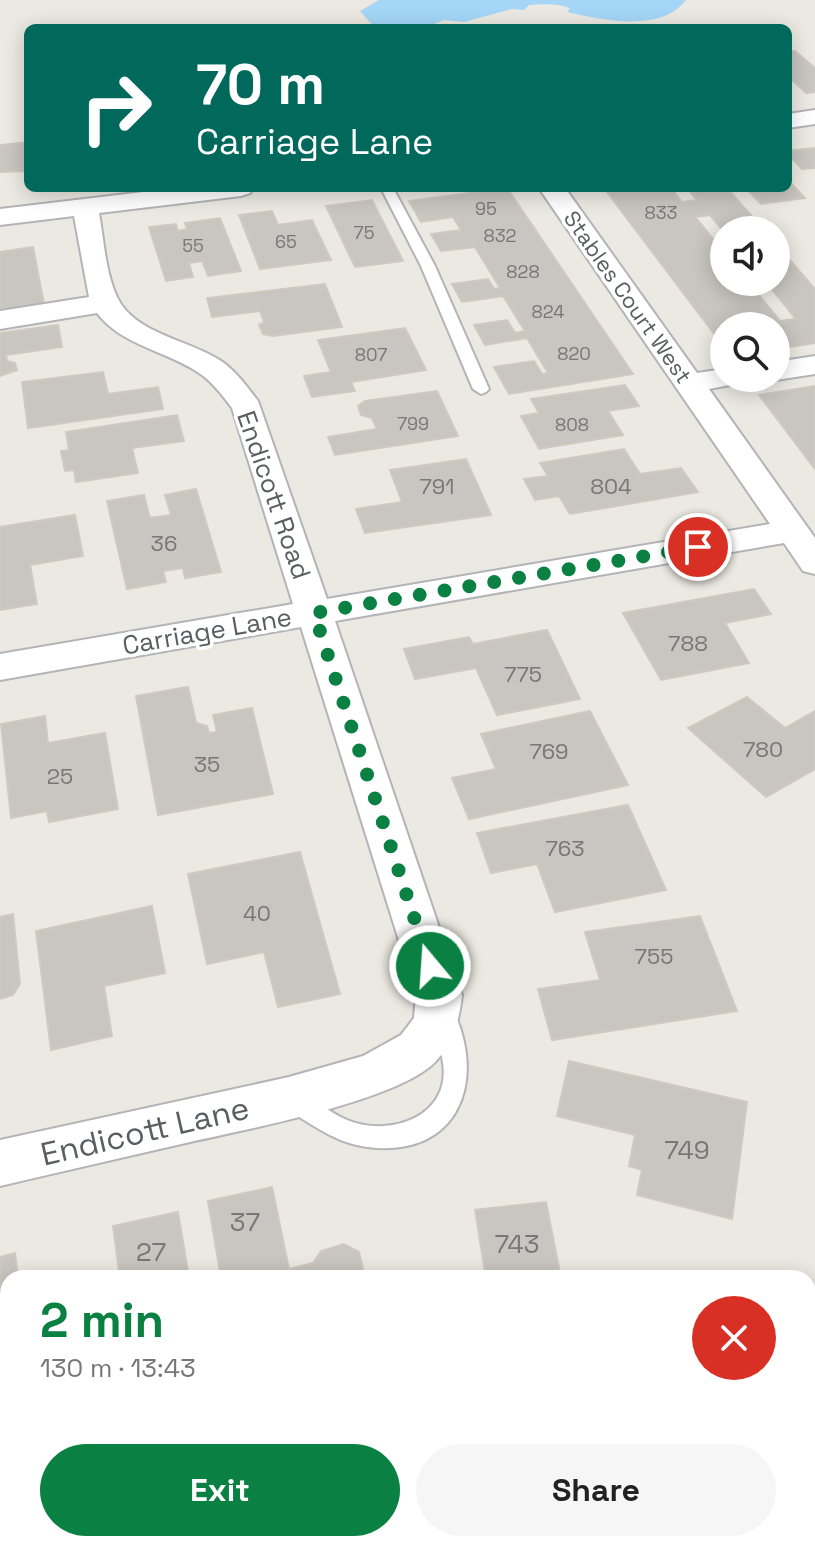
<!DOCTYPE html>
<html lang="en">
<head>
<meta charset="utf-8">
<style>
  body { margin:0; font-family:"Space Grotesk",sans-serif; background:#f6f6f6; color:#222; height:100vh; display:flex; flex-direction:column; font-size:30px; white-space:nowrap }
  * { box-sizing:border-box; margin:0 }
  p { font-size:26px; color:#767676 }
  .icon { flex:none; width:44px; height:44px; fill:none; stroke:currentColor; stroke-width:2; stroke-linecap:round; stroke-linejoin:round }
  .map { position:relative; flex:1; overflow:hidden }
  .details { position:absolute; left:0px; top:1270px; width:816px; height:282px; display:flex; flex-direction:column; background:#fff; border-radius:24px 24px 0 0; box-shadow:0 4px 20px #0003 }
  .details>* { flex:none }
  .top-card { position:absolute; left:24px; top:24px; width:768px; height:168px; border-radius:12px; box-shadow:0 4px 20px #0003; background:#00695c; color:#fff; overflow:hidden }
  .buttons { position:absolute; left:710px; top:216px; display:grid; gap:16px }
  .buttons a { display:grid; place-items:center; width:80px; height:80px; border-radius:50%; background:#fff; box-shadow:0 4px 20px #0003; font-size:40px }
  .pin { position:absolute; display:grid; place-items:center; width:68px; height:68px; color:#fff; margin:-34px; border:4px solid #fff; border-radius:50%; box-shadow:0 2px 8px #0007 }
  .me { position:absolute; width:88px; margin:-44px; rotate:342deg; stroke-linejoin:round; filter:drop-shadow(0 0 6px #0008) }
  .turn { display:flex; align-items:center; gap:28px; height:168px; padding:0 40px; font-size:36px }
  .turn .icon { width:104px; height:104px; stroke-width:2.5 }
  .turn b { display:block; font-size:56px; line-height:68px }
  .round { display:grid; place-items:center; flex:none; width:84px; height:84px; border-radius:42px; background:#f6f6f6 }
  .overview { display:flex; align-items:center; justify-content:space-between; height:136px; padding:0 40px }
  h1 { font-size:48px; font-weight:600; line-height:60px; color:#0b8043 }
  .cta { display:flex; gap:16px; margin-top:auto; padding:16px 40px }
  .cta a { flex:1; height:92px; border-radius:48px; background:#0b8043; color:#fff; font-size:32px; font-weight:600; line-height:92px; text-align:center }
  .cta a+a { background:#f6f6f6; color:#222 }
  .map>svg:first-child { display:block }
  .green { fill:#c0e1bf }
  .water { fill:#a5d6f7 }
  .building { fill:#c9c5c0; stroke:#cfcac0; stroke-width:2; fill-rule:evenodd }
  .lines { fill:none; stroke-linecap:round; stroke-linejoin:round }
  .lane-casing { stroke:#b2b4b8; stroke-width:4 }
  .street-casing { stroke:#b2b4b8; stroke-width:4 }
  .lane { fill:#fff; fill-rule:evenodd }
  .street { fill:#fff; fill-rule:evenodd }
  .route { stroke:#0b8043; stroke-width:14; stroke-dasharray:0 25.2 }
  .labels { text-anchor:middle; stroke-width:7; stroke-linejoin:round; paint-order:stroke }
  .far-number-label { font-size:18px; fill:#767779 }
  .far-street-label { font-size:22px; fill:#5a5d61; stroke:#fff }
  .number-label { font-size:22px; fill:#767779 }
  .street-label { font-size:26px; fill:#5a5d61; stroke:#fff }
  .near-number-label { font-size:26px; fill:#767779 }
  .near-street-label { font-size:32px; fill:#5a5d61; stroke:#fff }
</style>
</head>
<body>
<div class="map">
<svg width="815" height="1551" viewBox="0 0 815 1551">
  <rect width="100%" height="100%" fill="#ebe9e1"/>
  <path class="green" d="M 815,1311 L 815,1551 L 0,1551 L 0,1530 L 8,1529 L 8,1544 L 808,1544 L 808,1316 Z"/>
  <path class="water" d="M 379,0 L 686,0 C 661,33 602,20 567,12 L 570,8 C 557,3 543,4 529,5 L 524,10 L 512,9 L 464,22 L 444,20 L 424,28 L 375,28 L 360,11 Z"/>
  <path class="building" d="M 788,51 L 795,51 L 815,68 L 815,92 L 806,93 L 788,76 Z
    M 28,142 L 28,171 L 0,172 L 0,145 Z
    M 815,148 L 815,168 L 802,169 L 788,154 L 788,151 Z
    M 788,180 L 805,198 L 761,204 L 746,188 L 788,188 Z
    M 507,188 L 633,374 L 509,394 L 494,367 L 534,361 L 542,374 L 548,373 L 527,338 L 485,345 L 474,325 L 507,320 L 515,333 L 525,331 L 503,296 L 462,302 L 452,284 L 488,279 L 494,289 L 500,288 L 475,247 L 441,251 L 431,234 L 461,230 L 453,217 L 421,222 L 409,201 Z
    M 604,188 L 682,188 L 672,189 L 682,202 L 697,200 L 687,188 L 727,188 L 764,230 L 724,232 L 710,215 L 695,217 L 724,252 L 724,282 L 776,282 L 776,244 L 815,289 L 815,343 L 776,349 L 776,326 L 724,326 L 724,347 ZM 766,282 L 796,319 L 780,321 L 750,284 Z
    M 372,200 L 403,261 L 355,267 L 326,206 Z
    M 272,211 L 278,225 L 312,220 L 331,260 L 260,269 L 239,215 Z
    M 220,218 L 241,271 L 208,276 L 202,261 L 189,263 L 193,277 L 166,281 L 149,227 L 176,224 L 178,231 L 187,229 L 185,223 Z
    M 33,247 L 44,304 L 0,310 L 0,252 Z
    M 325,284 L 342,327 L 273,336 L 263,334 L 259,325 L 264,322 L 260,311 L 212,317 L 207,298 Z
    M 58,325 L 62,347 L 6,355 L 7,361 L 15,363 L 17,370 L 0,376 L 0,333 Z
    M 405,328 L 426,370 L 351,382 L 355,391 L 312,397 L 304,376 L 331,372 L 318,340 Z
    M 103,372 L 108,394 L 158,387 L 163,409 L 28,428 L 22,382 Z
    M 625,385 L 639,406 L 608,411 L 623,435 L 539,449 L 521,416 L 539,413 L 531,399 Z
    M 815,386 L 815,469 L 759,395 Z
    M 437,391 L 458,436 L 335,455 L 328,437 L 377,429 L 372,418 L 361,415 L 358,406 L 365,401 Z
    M 177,415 L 184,441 L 132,448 L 138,473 L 76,482 L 74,470 L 65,471 L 61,451 L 69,450 L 66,432 Z
    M 624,449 L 640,474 L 681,468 L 698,492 L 570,514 L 559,496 L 535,500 L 524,479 L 548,476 L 540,463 Z
    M 466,459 L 491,515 L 365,533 L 356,509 L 402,502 L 390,470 Z
    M 196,489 L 221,572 L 185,578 L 183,568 L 163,571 L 166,582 L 127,589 L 107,501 L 144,495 L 150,518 L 171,515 L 165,495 Z
    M 75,515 L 83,556 L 30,565 L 37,604 L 0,610 L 0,527 Z
    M 754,589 L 771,614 L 725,623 L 749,663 L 661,680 L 623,613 Z
    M 547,630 L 580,699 L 497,715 L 476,668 L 415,679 L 404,649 L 469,637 L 473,644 Z
    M 188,687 L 196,723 L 207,726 L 209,733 L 217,732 L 213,715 L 252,708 L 273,794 L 158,815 L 136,696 Z
    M 747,697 L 785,728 L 815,711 L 815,769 L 766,797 L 688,728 Z
    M 590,711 L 628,785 L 469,819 L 452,778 L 496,769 L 481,734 Z
    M 45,716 L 48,743 L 105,733 L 118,809 L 49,822 L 47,811 L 11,818 L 1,724 Z
    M 628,805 L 666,890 L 555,912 L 537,864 L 491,873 L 477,833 Z
    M 300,852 L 340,994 L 278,1007 L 264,952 L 207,964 L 188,874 Z
    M 152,906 L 165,973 L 104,986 L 112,1036 L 51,1050 L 36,931 Z
    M 13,914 L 20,984 L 13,995 L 0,999 L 0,917 Z
    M 700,916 L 737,1011 L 552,1040 L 538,989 L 600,980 L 585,932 Z
    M 569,1061 L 747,1102 L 732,1219 L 637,1195 L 642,1170 L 629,1166 L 635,1135 L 557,1116 Z
    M 272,1187 L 289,1269 L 313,1263 L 321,1251 L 344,1244 L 359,1252 L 365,1278 L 221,1278 L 208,1201 Z
    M 546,1202 L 561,1278 L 486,1278 L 475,1210 Z
    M 178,1212 L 189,1278 L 120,1278 L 113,1226 Z
    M 15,1253 L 18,1278 L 8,1278 L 8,1431 L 0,1433 L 0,1257 Z"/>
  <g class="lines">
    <defs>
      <path id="lane" d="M 381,188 L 393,188 L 435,266 L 489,389 L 486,392 L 481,394 L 473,389 L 421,266 Z
        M 444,1005 L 452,1008 C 488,1081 458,1159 367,1147 C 336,1143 311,1124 285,1108 L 281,1100 L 285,1092 L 293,1089 C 313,1097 328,1112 347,1120 C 391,1138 451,1116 443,1063 C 441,1046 429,1023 436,1008 Z"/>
      <path id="street" d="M 815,110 L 815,124 L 788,128 L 788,114 Z
        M 177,188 L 254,188 L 250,193 L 241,196 L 99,213 C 104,240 105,271 117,297 C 134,334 190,340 221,361 C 236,371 247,387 258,401 L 327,599 L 770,524 L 539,188 L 565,188 L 697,373 L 724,369 L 724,378 L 739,378 L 735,384 L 709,389 L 815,538 L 815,574 L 803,571 L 784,543 L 335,621 L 462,995 C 459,1021 454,1041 436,1061 C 401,1100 244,1130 190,1142 C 126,1157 63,1171 0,1186 L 0,1140 L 289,1077 L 363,1056 L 401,1035 L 414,1018 L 416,995 L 301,627 L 0,680 L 0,654 L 293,604 L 232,408 C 223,396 214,384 202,375 C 169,351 123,347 97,313 L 0,329 L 0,311 L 89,297 L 74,216 L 0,225 L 0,209 Z
        M 815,356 L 815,374 L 776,380 L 768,378 L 776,378 L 776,362 Z"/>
    </defs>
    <use href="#lane" class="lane-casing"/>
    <use href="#street" class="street-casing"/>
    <use href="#lane" class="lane"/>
    <use href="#street" class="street"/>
  </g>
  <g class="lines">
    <path class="route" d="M 430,966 L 314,613 L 698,547"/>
  </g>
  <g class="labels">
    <g class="far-number-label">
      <text x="486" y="215">95</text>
      <text x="661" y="219">833</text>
      <text x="364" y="239">75</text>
      <text x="500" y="242">832</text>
      <text x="286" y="248">65</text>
      <text x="193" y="252">55</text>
      <text x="523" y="278">828</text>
      <text x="548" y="318">824</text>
      <text x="574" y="360">820</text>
      <text x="371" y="361">807</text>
      <text x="413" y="430">799</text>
      <text x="572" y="431">808</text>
    </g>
    <g class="far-street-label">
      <text transform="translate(628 297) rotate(55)" y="8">Stables Court West</text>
    </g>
    <g class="number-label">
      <text x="437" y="494">791</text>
      <text x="611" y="494">804</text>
      <text x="164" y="551">36</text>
      <text x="688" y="651">788</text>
      <text x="523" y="682">775</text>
      <text x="763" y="757">780</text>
      <text x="549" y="759">769</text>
      <text x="207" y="772">35</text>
      <text x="60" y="784">25</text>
      <text x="565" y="856">763</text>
      <text x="257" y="921">40</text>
      <text x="654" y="964">755</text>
    </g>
    <g class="street-label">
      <text transform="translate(274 495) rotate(71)" y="9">Endicott Road</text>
      <text transform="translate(207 631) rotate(-10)" y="9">Carriage Lane</text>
    </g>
    <g class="near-number-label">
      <text x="687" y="1159">749</text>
      <text x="245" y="1231">37</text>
      <text x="517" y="1253">743</text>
      <text x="151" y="1261">27</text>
    </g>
    <g class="near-street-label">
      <text transform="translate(145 1131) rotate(-13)" y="11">Endicott Lane</text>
    </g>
  </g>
</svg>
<div class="buttons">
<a><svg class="icon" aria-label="sound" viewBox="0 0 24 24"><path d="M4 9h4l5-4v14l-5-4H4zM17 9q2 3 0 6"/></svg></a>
<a><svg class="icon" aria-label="search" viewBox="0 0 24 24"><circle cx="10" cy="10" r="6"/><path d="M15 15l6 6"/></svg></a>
</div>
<div class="pin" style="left:698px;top:547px;background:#d93025"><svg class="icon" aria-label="arrive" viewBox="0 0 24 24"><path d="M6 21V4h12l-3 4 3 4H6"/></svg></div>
<svg class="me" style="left:430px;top:966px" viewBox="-20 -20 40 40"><circle r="17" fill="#0b8043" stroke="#fff" stroke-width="3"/><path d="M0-11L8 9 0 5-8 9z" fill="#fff"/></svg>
<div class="top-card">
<div class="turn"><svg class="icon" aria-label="right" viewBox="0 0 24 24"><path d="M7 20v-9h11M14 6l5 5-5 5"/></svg><div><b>70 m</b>Carriage Lane</div></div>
</div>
<section class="details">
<div class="overview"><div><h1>2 min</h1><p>130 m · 13:43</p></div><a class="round" style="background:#d93025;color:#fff"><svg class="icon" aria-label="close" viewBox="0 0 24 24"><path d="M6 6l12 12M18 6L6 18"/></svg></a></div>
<div class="cta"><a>Exit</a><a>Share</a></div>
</section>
</div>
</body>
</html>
